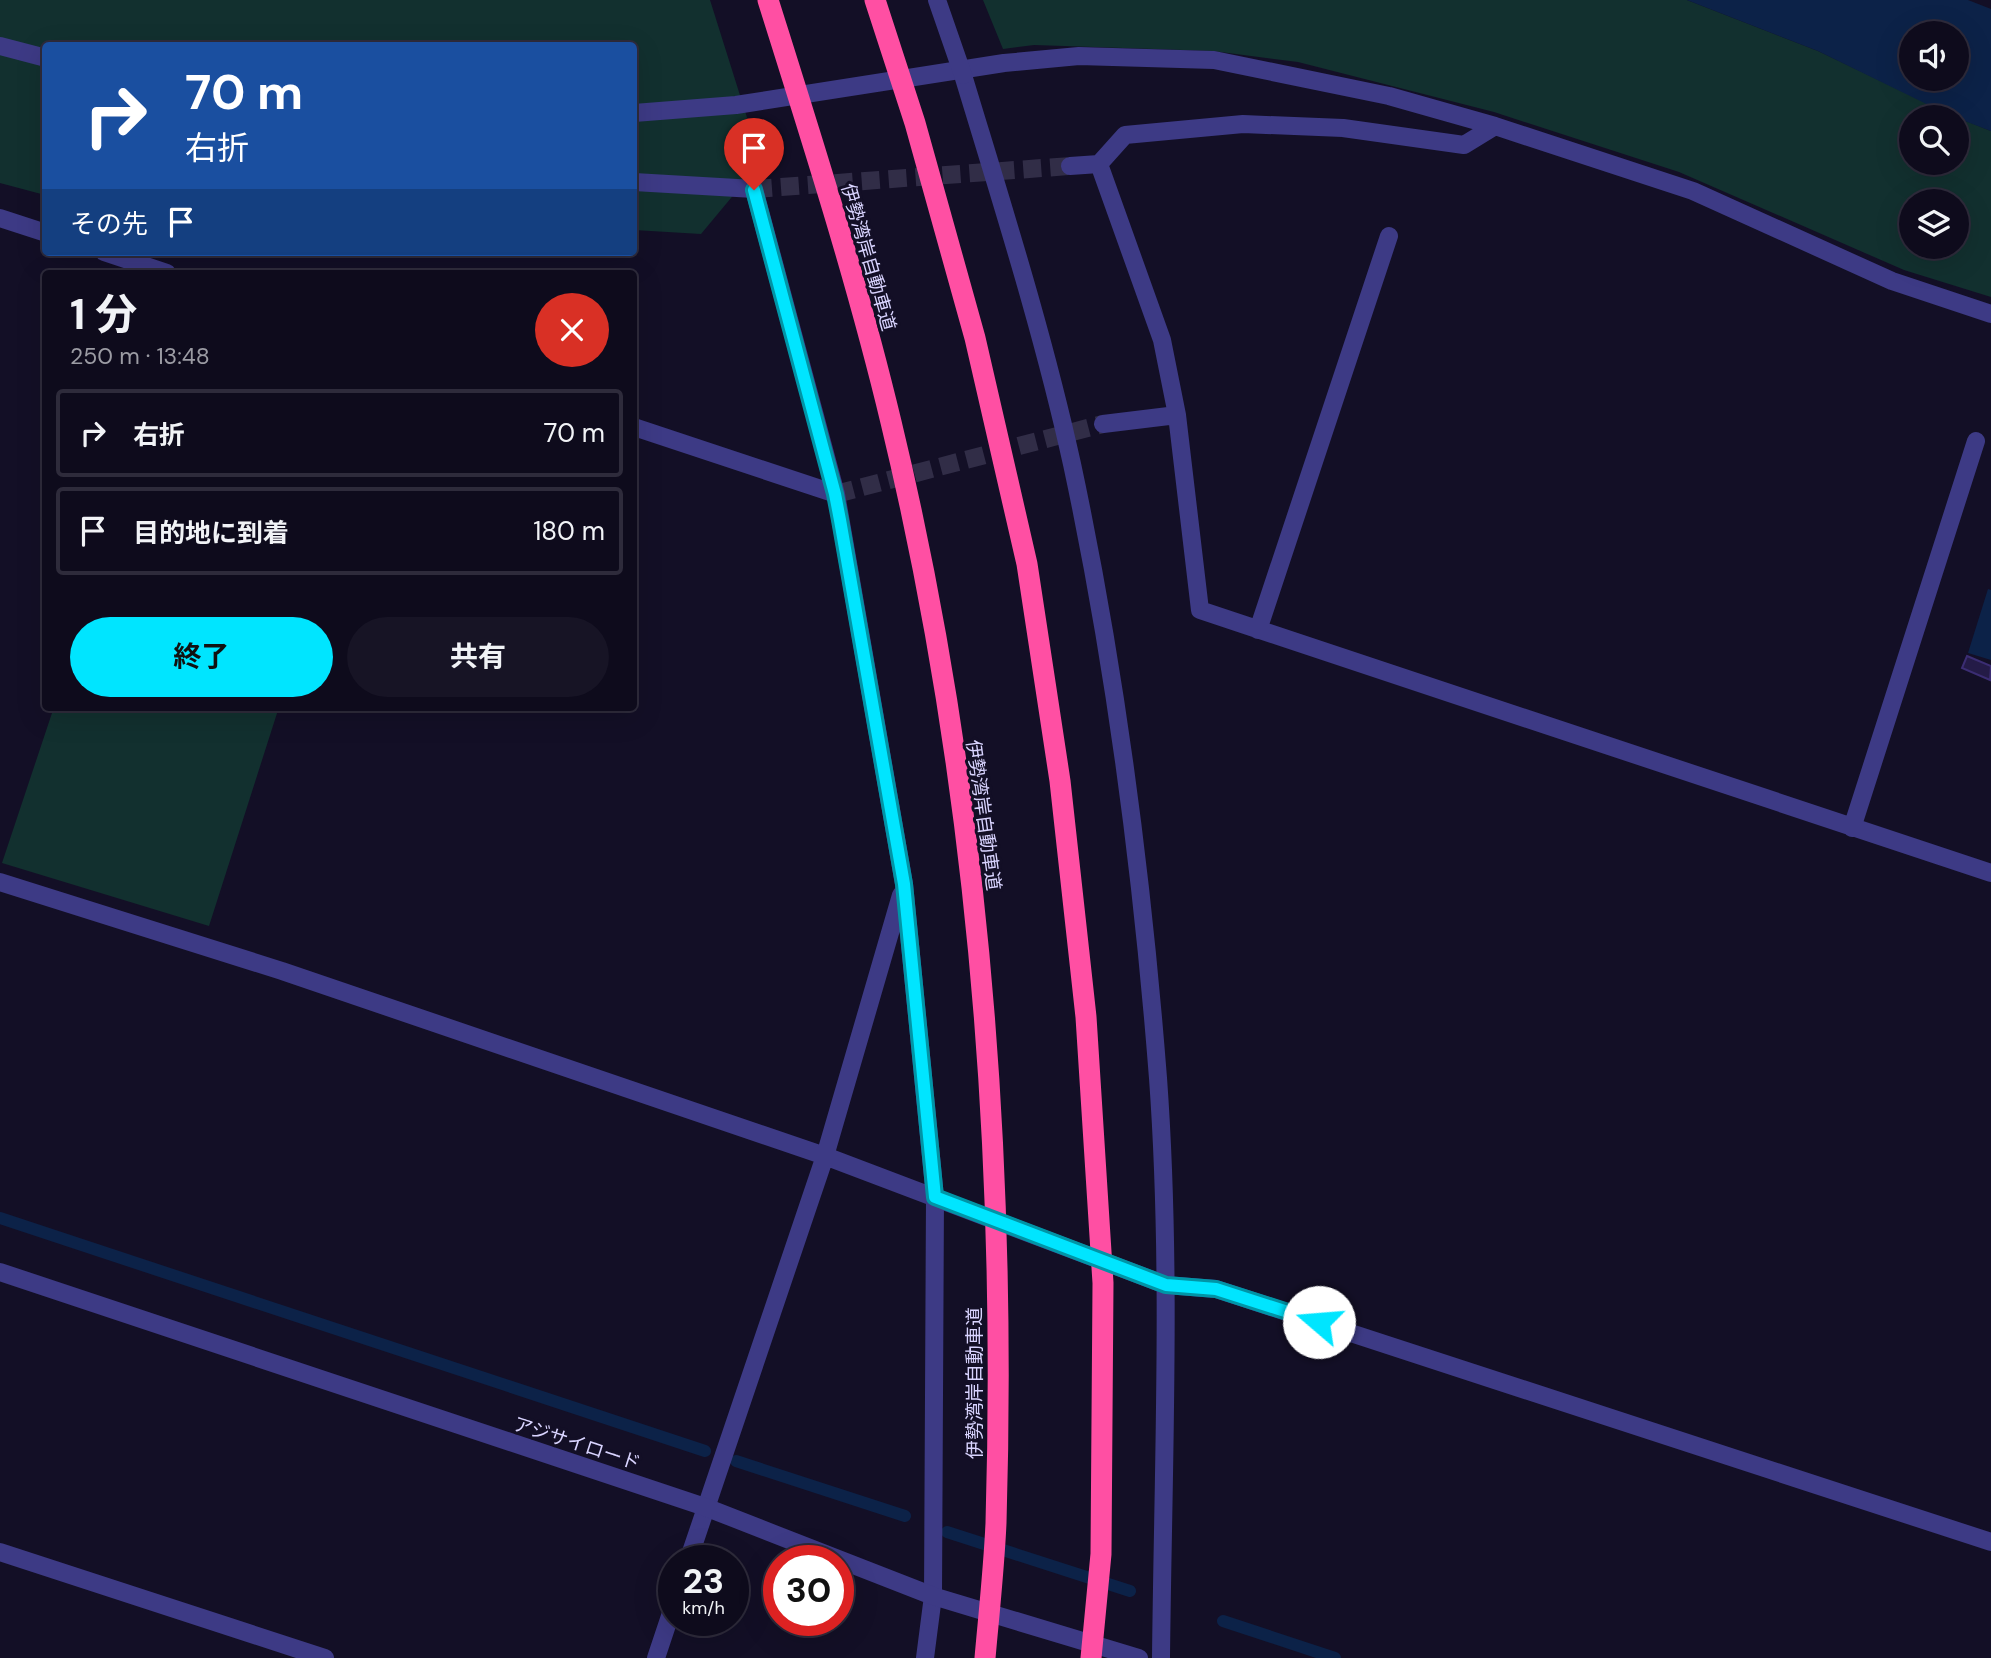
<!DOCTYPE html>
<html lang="ja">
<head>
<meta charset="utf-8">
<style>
  body { margin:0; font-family:"DM Sans","Noto Sans JP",sans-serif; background:#171425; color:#f1f3f6; height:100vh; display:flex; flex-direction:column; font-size:26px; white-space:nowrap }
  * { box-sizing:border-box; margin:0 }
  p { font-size:23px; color:#9b9ba3 }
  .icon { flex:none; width:38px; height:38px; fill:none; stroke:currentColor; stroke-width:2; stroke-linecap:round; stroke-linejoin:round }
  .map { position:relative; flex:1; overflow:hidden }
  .side { position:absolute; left:42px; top:270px; width:595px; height:441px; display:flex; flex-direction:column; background:#0e0b1c; border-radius:7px; box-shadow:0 7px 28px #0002,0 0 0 2px #2e2b3b }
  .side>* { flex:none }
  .top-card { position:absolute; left:42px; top:42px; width:595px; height:214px; border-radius:7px; box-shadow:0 7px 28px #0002,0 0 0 2px #2e2b3b; background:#1a4fa0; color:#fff; overflow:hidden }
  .buttons { position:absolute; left:1899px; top:21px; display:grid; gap:14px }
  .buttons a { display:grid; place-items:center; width:70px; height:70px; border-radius:50%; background:#0e0b1c; box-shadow:0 7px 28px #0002,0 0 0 2px #2e2b3b; font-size:35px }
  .speed { position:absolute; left:658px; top:1545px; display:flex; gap:14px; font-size:35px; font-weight:700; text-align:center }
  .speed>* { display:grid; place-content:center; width:91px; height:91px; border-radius:50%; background:#0e0b1c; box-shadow:0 7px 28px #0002,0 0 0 2px #2e2b3b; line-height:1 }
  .speed small { font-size:18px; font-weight:400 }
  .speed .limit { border:10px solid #d22; background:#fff; color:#111 }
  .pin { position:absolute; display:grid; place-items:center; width:60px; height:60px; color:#fff; margin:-72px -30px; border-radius:50% 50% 50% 0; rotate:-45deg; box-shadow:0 0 7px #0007 }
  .pin .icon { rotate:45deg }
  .me { position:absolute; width:77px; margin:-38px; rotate:288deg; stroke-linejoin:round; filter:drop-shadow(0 0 5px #0008) }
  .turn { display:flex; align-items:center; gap:24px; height:147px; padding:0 28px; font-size:32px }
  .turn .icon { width:91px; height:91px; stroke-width:2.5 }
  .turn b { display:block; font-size:49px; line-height:60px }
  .then { display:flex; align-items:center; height:66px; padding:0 28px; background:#0003; gap:14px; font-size:26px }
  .round { display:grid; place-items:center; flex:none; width:74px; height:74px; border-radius:37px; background:#171425 }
  .summary { display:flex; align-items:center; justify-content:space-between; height:119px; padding:0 28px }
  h1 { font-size:42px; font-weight:700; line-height:52px }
  .cta { display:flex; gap:14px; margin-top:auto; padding:14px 28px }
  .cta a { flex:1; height:80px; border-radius:42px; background:#00e5ff; color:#111; font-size:28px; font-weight:700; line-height:80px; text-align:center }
  .cta a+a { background:#171425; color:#f1f3f6 }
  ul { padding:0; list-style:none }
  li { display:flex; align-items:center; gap:21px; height:88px; margin:0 14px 10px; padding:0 14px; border:4px solid #2e2b3b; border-radius:7px }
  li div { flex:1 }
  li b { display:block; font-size:26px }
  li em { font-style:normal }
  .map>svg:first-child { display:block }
  .grass { fill:#12302f; fill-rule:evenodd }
  .water { fill:#0c2248; fill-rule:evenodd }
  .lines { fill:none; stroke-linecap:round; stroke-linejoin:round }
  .stream { stroke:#0c2248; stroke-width:12 }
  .building { fill:#241b47; stroke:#3b2d73; stroke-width:2 }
  .minor-tunnel { stroke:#312d47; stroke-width:18; stroke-dasharray:18 9; stroke-linecap:butt }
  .minor { stroke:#3d3a85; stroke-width:18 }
  .tertiary { stroke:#3d3a85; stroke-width:18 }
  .tertiary-bridge { stroke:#3d3a85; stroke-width:18 }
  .motorway-bridge { stroke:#ff4fa3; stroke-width:21 }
  .route-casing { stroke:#0095a6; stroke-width:18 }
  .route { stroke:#00e5ff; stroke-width:12 }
  .labels { text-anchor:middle; stroke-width:6; stroke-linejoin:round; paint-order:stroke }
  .street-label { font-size:19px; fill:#d9d4ff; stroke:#130f26 }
</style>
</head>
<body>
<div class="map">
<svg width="1991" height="1658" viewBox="0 0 1991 1658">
  <rect width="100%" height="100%" fill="#130f26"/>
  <path class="grass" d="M 0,0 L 710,0 L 761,162 L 701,234 L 634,230 L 634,46 L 46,46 L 45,195 L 0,183 Z
    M 983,0 L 1687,0 L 1818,51 L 1956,117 L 1911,117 L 1911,163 L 1956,163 L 1956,117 L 1991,131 L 1991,297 L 1904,270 L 1679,172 L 1494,112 L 1298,62 L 1213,51 L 1034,45 L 1003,49 ZM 1911,201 L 1956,201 L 1956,247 L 1911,247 Z
    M 54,707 L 279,707 L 209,926 L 2,863 Z"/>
  <path class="water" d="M 1687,0 L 1968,0 L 1991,9 L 1991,131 L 1949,115 L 1818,51 ZM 1911,33 L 1956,33 L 1956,79 L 1911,79 Z
    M 1988,589 L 1991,590 L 1991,660 L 1968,653 Z"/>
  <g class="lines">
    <path class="stream" d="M 0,1218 L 705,1451
      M 736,1461 L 905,1516
      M 947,1532 L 1130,1591
      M 1223,1621 L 1335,1658"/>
  </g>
  <path class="building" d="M 1967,656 L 1991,666 L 1990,680 L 1962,668 Z"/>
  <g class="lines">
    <path class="minor-tunnel" d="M 754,189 L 1070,166
      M 836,494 L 1103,424"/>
    <path class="minor" d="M 0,46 L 46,58
      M 634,113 L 736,105 L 1004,63 L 1079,56 L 1214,60 L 1389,96 L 1495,126 L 1693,191 L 1892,281 L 1991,314
      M 1099,164 L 1162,340 L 1177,415 L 1200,610 L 1991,873
      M 1070,166 L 1099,164 L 1125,135 L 1243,124 L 1343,128 L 1464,145 L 1495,126
      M 634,182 L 754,189 L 836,494 L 904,884 L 935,1197 L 933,1596 L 925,1658
      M 0,218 L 46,233
      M 104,252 L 167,273
      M 1103,424 L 1177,415
      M 634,427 L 836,494
      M 1258,630 L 1389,236
      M 1852,828 L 1976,441
      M 0,882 L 282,971 L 825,1156 L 1166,1285 L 1216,1289 L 1991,1542
      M 0,1552 L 325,1658
      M 688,1561 L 825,1156 L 901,895
      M 656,1658 L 674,1604"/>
    <path class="tertiary" d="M 963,75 C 1002,204 1043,332 1072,464 C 1115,665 1142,872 1158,1078 C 1172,1271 1163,1465 1161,1658
      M 0,1272 L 705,1507 L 933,1596 L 1139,1658"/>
    <path class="tertiary-bridge" d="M 937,0 L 963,75"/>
    <path class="motorway-bridge" d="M 768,0 C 812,140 857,280 891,422 C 978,782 1007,1154 996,1523 C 994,1568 989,1613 985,1658
      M 875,0 L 915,123 L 975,338 L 1027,564 L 1060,781 L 1086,1017 L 1103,1283 L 1101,1554 L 1091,1658"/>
  </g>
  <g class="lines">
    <defs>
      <path id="route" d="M 754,190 L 835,494 L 840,520 L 904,884 L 935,1197 L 1166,1285 L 1216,1289 L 1319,1322"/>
    </defs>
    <use href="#route" class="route-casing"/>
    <use href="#route" class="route"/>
  </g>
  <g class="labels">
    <g class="street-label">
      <text transform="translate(869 257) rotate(74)" y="7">伊勢湾岸自動車道</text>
      <text transform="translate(984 815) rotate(82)" y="7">伊勢湾岸自動車道</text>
      <text transform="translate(974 1383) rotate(-90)" y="7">伊勢湾岸自動車道</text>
      <text transform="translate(577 1443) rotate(18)" y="7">アジサイロード</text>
    </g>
  </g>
</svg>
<div class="buttons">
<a><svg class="icon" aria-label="sound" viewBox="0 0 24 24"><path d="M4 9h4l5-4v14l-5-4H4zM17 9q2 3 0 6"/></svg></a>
<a><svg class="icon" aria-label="search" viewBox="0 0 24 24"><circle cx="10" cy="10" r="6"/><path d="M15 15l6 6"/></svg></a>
<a><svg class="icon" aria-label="layers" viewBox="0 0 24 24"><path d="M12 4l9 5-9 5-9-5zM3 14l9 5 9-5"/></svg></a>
</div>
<div class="speed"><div>23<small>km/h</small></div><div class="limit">30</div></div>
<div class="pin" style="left:754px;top:190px;background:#d93025"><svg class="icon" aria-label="arrive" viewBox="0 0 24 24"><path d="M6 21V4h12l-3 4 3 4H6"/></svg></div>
<svg class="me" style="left:1319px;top:1322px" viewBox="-20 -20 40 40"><circle r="19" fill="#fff"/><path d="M0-13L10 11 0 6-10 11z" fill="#00e5ff"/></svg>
<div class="top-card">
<div class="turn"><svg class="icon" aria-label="right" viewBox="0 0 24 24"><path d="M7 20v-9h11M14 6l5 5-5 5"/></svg><div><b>70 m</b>右折</div></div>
<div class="then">その先<svg class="icon" aria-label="arrive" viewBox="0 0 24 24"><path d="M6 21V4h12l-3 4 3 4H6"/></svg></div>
</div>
<section class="side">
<div class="summary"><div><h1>1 分</h1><p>250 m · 13:48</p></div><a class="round" style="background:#d93025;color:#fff"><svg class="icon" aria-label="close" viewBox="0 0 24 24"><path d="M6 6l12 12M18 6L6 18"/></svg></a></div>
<ul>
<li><svg class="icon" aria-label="right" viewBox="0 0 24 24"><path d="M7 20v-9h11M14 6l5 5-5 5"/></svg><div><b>右折</b></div><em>70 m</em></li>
<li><svg class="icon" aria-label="arrive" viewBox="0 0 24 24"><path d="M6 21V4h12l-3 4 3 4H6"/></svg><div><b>目的地に到着</b></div><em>180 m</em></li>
</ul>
<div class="cta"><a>終了</a><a>共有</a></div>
</section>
</div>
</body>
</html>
